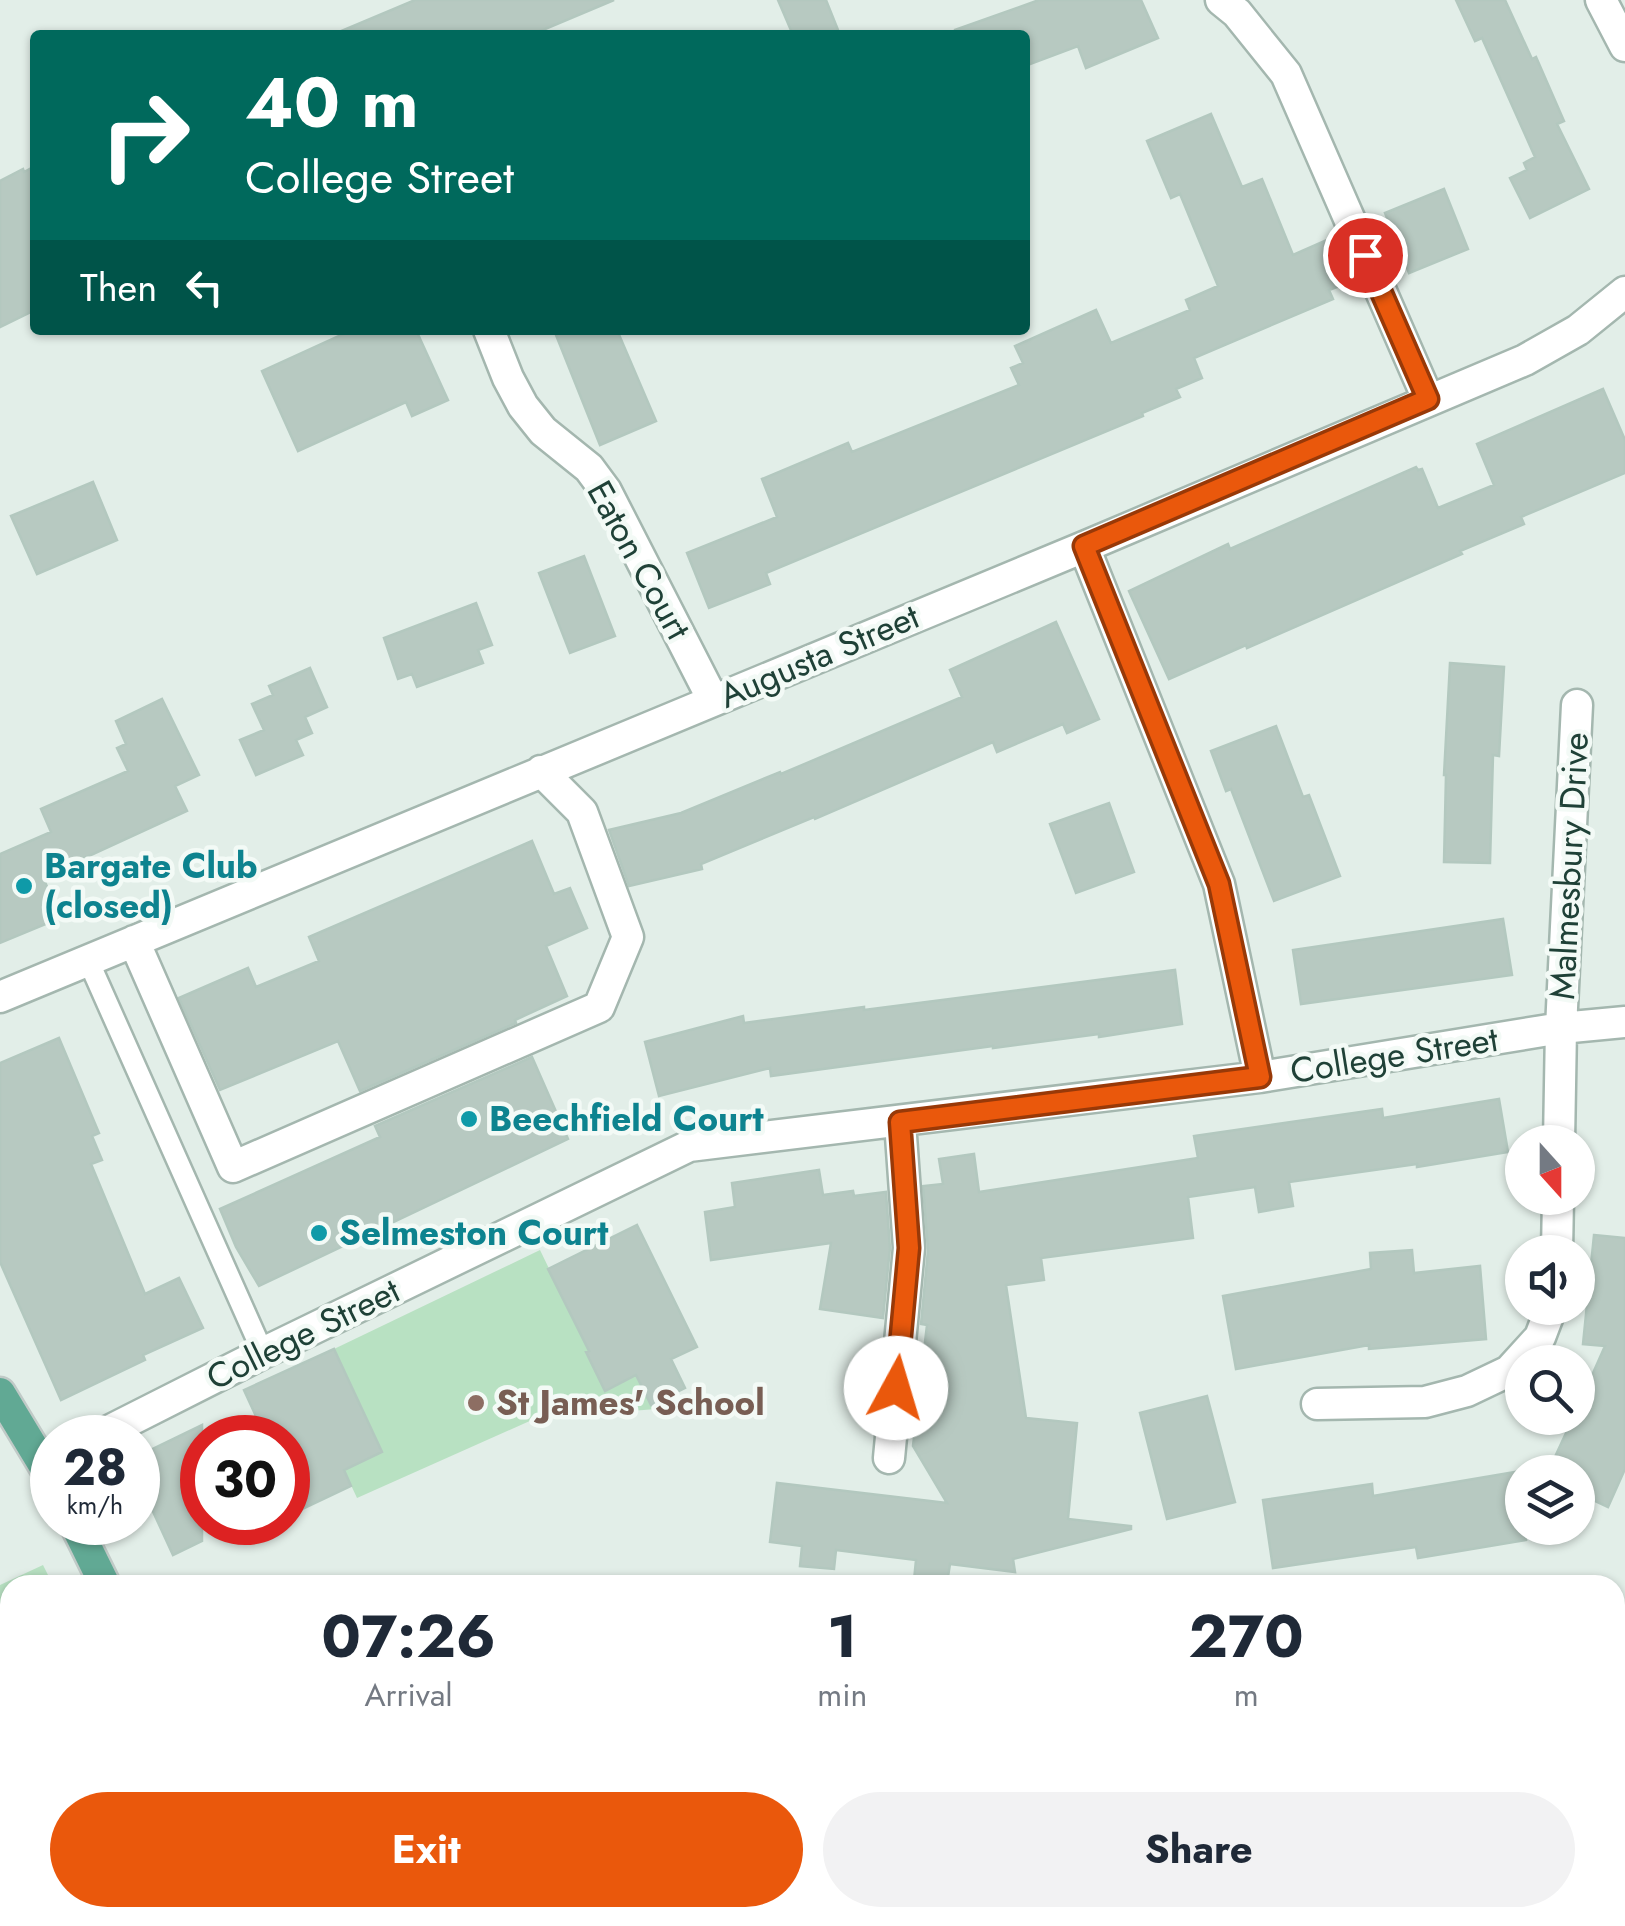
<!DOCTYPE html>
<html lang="en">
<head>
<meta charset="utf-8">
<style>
  body { margin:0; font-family:Jost,sans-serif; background:#f2f2f3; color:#1f2937; height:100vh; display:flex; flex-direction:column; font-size:38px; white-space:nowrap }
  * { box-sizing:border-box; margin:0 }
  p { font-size:32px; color:#747a83 }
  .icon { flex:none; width:55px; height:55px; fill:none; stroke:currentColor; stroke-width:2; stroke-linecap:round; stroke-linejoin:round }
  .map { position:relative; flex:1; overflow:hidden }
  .panel { position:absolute; left:0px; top:1575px; width:1625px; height:352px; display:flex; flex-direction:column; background:#fff; border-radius:30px 30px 0 0; box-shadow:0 2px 8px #0004 }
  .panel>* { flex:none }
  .top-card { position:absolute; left:30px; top:30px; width:1000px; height:305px; border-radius:10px; box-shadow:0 2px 8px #0004; background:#00695c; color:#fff; overflow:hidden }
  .needle { width:65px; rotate:159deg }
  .fabs { position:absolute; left:1505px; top:1125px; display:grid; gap:20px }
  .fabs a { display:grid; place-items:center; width:90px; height:90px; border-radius:50%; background:#fff; box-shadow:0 2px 8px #0004; font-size:50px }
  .speed { position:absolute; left:30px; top:1415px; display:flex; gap:20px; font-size:50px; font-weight:700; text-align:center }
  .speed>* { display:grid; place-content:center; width:130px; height:130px; border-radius:50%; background:#fff; box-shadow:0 2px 8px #0004; line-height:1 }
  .speed small { font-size:25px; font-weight:400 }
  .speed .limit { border:15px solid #d22; background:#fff; color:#111 }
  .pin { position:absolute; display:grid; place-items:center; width:85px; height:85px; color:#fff; margin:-42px; border:5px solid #fff; border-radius:50%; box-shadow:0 2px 10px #0007 }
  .me { position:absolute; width:110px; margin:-55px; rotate:6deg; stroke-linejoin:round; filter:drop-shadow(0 0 8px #0008) }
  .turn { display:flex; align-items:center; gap:35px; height:210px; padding:0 50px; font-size:45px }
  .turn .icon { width:130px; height:130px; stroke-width:2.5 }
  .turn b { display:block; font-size:70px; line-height:85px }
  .then { display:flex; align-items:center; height:95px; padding:0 50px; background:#0003; gap:20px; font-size:38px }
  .eta { display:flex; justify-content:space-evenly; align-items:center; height:170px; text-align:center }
  .eta b { font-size:60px; font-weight:700; line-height:70px }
  .button { display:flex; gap:20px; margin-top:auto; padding:20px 50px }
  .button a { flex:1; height:115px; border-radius:60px; background:#ea580c; color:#fff; font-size:40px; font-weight:700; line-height:115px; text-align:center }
  .button a+a { background:#f2f2f3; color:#1f2937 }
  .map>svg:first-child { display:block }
  .green { fill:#b8e1c2 }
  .building { fill:#b7c9c1; stroke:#b3c8bf; stroke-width:2.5 }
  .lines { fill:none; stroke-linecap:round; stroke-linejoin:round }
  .lane-casing { stroke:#a4b7af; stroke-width:25 }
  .street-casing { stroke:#a4b7af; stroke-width:35 }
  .primary-casing { stroke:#c0cac7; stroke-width:35 }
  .lane { stroke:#fff; stroke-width:20 }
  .street { stroke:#fff; stroke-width:30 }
  .primary { stroke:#61a994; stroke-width:30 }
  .route-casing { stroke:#983908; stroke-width:25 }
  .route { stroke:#ea580c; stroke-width:18 }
  .culture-dot { fill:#0f9aa8; stroke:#f3faf6; stroke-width:4 }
  .education-dot { fill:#8d6e63; stroke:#f3faf6; stroke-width:4 }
  .labels { text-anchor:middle; stroke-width:9; stroke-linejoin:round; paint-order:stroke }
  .street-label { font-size:35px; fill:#1f4137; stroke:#f3faf6 }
  .culture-label { font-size:35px; font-weight:bold; fill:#0d838f; stroke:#f3faf6; text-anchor:start }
  .education-label { font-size:35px; font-weight:bold; fill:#785e54; stroke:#f3faf6; text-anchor:start }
</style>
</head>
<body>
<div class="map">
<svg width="1625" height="1926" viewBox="0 0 1625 1926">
  <rect width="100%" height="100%" fill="#e2eee8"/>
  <path class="green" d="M 540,1250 L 589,1351 L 586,1353 L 605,1390 L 636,1375 L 651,1405 L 656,1409 L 619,1412 L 561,1407 L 357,1498 L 344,1470 L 382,1452 L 334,1349 Z
    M 43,1565 L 53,1585 L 10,1585 L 10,1918 L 139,1918 L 140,1926 L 0,1926 L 0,1585 Z"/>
  <path class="building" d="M 415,0 L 614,0 L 531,35 L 332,35 Z
    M 778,0 L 826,0 L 840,35 L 793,35 Z
    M 1039,0 L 1141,0 L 1158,38 L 1086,68 L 1078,46 L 1025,66 L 1025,35 L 955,35 L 955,30 Z
    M 1456,0 L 1505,0 L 1532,59 L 1536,57 L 1564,121 L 1557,124 L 1589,189 L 1530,218 L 1510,178 L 1527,170 L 1524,163 L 1535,157 L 1482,38 L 1475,41 Z
    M 1211,114 L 1242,187 L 1262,179 L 1293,255 L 1327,240 L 1345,284 L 1329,290 L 1333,299 L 1194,358 L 1202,378 L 1176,389 L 1180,397 L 1142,413 L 1143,416 L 766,573 L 770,584 L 709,608 L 687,553 L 777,517 L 762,479 L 848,443 L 852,452 L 1019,385 L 1011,368 L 1023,363 L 1015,346 L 1096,310 L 1111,343 L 1190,310 L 1186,300 L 1218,286 L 1180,194 L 1171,198 L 1147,141 Z
    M 35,166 L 35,310 L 0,327 L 0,181 L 23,169 L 24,172 Z
    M 1444,189 L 1468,249 L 1409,273 L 1385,213 Z
    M 352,330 L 416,330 L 448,400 L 412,416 L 406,402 L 298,451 L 262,371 Z
    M 554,330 L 617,330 L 656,421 L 600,445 Z
    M 1603,389 L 1625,440 L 1625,473 L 1521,517 L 1524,524 L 1460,551 L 1462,554 L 1247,648 L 1246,645 L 1169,679 L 1129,591 L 1228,544 L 1230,549 L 1416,467 L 1418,470 L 1422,469 L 1438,508 L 1494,485 L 1477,444 Z
    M 93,482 L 117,540 L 37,574 L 11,516 Z
    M 584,556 L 615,636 L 570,653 L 539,573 Z
    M 476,603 L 492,645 L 478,650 L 483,663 L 417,687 L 412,674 L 398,679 L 384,638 Z
    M 1056,622 L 1099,719 L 1067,733 L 1063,724 L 997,752 L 993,742 L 815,819 L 814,817 L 701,864 L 702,869 L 629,886 L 609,830 L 681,813 L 780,772 L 781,774 L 962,697 L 950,670 Z
    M 1450,663 L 1504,667 L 1499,756 L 1493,755 L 1490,863 L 1444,862 L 1446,775 L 1444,775 Z
    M 310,668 L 327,707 L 305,717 L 312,733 L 296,740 L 303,755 L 256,775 L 240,740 L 264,730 L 252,704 L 273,695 L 269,686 Z
    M 162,699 L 199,775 L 175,786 L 187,811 L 43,877 L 60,918 L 0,943 L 0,854 L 51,832 L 41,809 L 128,771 L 117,748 L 126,744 L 116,721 Z
    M 1276,726 L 1303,797 L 1309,795 L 1340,876 L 1274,901 L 1231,789 L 1226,791 L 1211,751 Z
    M 1109,803 L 1134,872 L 1076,893 L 1050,824 Z
    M 532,841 L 554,894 L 570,888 L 587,928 L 546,946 L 567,996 L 515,1020 L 516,1023 L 360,1091 L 338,1041 L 220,1090 L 179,998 L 248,968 L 256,987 L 319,961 L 309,937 Z
    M 1503,919 L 1512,975 L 1301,1004 L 1293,950 Z
    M 1175,970 L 1182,1024 L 1099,1037 L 1099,1034 L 993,1048 L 993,1046 L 771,1076 L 770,1068 L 659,1096 L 645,1042 L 743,1016 L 744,1023 L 864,1007 L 864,1010 Z
    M 59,1038 L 99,1133 L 92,1136 L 102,1160 L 91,1164 L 145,1294 L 179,1278 L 203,1328 L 143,1355 L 145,1360 L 61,1400 L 0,1262 L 0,1063 Z
    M 532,1057 L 568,1139 L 259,1286 L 236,1247 L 220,1209 L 380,1137 L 375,1126 Z
    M 1499,1099 L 1508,1152 L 1417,1167 L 1417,1164 L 1289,1182 L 1293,1206 L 1259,1212 L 1255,1187 L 1188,1197 L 1193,1238 L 1041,1258 L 1044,1280 L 1006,1285 L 1026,1418 L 1077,1423 L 1068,1519 L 1131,1526 L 1131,1529 L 1013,1559 L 1015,1572 L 950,1564 L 947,1583 L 914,1580 L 916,1560 L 836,1550 L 834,1569 L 800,1566 L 802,1546 L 770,1542 L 777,1483 L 947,1503 L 913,1446 L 927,1325 L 921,1324 L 928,1250 L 923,1186 L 943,1184 L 939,1159 L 974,1154 L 979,1192 L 1198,1158 L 1194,1136 L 1382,1109 L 1383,1118 Z
    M 819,1170 L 823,1195 L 853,1191 L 854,1196 L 886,1192 L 890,1248 L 883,1318 L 820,1309 L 831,1243 L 711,1260 L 705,1212 L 735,1207 L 732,1183 Z
    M 637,1225 L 697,1347 L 671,1359 L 685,1388 L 651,1405 L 636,1375 L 605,1391 L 586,1352 L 589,1351 L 548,1269 Z
    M 1594,1235 L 1625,1238 L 1625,1469 L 1608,1507 L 1578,1493 L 1578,1472 L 1548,1472 L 1573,1418 L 1578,1418 L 1578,1407 L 1605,1346 L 1583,1344 Z
    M 1412,1250 L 1414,1273 L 1480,1266 L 1486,1339 L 1369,1349 L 1369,1345 L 1236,1369 L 1223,1296 L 1371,1269 L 1370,1253 Z
    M 334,1349 L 382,1452 L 344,1470 L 351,1486 L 300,1510 L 288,1484 L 288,1438 L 266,1438 L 244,1390 Z
    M 1207,1396 L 1235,1502 L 1167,1519 L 1140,1413 Z
    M 202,1425 L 202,1541 L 173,1555 L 138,1479 L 138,1456 Z
    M 1515,1472 L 1526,1540 L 1418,1558 L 1416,1547 L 1273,1568 L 1263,1500 L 1372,1484 L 1373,1496 Z"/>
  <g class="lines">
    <defs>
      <path id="lane" d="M 88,960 L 263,1353
        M 1615,1791 L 1625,1791"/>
      <path id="street" d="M 1221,0 L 1237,13 L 1286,74 L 1428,399
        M 1601,0 L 1625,46
        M 489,330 L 508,378 L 523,406 L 543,431 L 589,468 L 606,491 L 713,700
        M 1084,547 L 1219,884 L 1260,1077
        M 134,941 L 233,1167 L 599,1007 L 628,937 L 582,812 L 541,771
        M 0,997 L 1084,547 L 1525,360 L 1578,330 L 1625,292
        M 1559,1142 L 1561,1028 L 1577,705
        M 1557,1252 L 1558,1198
        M 1317,1404 L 1425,1402 L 1467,1391 L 1509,1371 L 1540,1337 L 1551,1308
        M 95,1438 L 263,1353 L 689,1146 L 1260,1077 L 1561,1028 L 1625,1022
        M 889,1458 L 909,1248 L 900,1122"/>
      <path id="primary" d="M 0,1393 L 52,1479
        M 74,1522 L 105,1585
        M 184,1918 L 186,1926"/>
    </defs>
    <use href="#lane" class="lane-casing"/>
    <use href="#street" class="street-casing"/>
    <use href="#primary" class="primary-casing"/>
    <use href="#lane" class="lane"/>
    <use href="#street" class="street"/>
    <use href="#primary" class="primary"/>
  </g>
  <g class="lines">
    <defs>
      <path id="route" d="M 896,1388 L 909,1248 L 900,1122 L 1260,1077 L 1219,884 L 1084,546 L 1428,399 L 1365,255"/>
    </defs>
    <use href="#route" class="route-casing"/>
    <use href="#route" class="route"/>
  </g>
  <g class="culture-dot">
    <circle cx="24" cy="886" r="10"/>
    <circle cx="469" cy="1119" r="10"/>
    <circle cx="319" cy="1233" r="10"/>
  </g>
  <circle class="education-dot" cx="476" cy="1403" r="10"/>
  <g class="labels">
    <g class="street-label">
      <text transform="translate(639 560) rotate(61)" y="12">Eaton Court</text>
      <text transform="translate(819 656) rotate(-23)" y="12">Augusta Street</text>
      <text transform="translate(1569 866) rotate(-87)" y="12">Malmesbury Drive</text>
      <text transform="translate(1394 1055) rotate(-9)" y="12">College Street</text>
      <text transform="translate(303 1334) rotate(-26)" y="12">College Street</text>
    </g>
    <g class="culture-label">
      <text x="44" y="878">Bargate Club<tspan x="44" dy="40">(closed)</tspan></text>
      <text x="489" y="1131">Beechfield Court</text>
      <text x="339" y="1245">Selmeston Court</text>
    </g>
    <g class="education-label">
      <text x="496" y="1415">St James' School</text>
    </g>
  </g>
</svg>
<div class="fabs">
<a><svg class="needle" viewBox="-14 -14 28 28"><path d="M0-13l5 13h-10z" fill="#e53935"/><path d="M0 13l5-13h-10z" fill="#747a83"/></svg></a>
<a><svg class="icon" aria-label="sound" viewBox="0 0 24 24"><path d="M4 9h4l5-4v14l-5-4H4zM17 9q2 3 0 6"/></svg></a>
<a><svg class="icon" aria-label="search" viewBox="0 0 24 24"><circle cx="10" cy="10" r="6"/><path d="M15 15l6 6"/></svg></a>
<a><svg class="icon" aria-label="layers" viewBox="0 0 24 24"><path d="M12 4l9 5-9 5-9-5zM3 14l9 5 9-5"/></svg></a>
</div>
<div class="speed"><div>28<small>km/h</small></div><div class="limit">30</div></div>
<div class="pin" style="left:1365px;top:255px;background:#d93025"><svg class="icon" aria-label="arrive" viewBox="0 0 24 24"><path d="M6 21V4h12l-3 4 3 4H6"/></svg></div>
<svg class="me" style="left:896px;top:1388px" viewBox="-20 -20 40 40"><circle r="19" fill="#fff"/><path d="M0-13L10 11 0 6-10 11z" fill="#ea580c"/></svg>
<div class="top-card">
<div class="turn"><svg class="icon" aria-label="right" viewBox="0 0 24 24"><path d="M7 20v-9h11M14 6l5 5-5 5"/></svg><div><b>40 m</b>College Street</div></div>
<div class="then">Then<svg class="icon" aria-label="left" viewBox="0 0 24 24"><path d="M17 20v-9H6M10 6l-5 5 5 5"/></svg></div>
</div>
<section class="panel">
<div class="eta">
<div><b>07:26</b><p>Arrival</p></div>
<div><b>1</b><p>min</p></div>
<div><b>270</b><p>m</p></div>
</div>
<div class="button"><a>Exit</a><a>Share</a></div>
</section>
</div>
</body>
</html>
